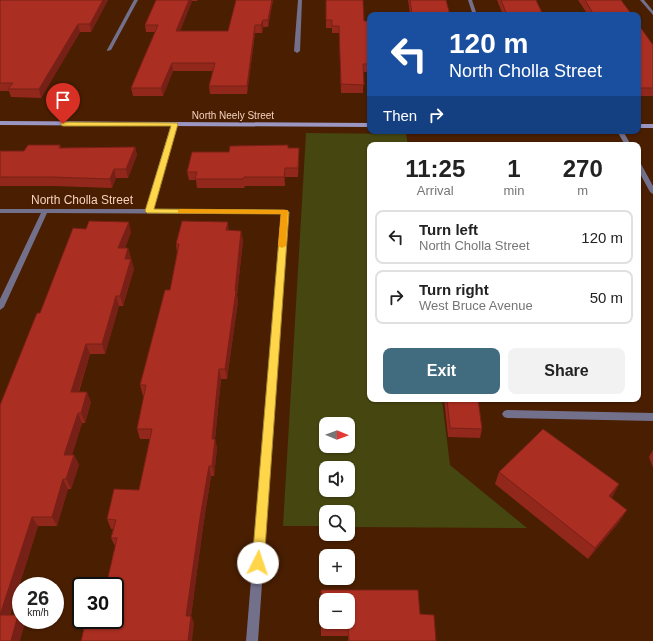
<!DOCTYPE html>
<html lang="en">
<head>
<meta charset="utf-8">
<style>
  body { margin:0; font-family:Arial,sans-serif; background:#f2f2f2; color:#222; height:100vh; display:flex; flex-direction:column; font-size:15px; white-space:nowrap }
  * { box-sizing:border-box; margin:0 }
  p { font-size:13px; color:#767676 }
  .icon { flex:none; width:22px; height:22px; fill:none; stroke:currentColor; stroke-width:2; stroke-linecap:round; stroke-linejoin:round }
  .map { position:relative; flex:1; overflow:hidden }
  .sheet { position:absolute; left:367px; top:142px; width:274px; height:260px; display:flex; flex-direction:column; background:#fff; border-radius:8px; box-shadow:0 1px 3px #0004 }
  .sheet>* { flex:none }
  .top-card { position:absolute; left:367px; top:12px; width:274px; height:122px; border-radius:8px; box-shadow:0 1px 3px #0004; background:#1a4fa0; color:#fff; overflow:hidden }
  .needle { width:26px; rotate:91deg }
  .fabs { position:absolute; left:319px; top:417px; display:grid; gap:8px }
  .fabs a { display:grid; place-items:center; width:36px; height:36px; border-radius:8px; background:#fff; box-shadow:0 1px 3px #0004; font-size:20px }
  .speed { position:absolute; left:12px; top:577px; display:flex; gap:8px; font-size:20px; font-weight:700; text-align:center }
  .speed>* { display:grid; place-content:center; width:52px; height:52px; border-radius:50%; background:#fff; box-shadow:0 1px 3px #0004; line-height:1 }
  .speed small { font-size:10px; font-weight:400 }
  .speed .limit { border:2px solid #111; border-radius:6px; background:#fff; color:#111 }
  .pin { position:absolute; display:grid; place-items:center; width:34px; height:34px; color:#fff; margin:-41px -17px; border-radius:50% 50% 50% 0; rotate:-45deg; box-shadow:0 0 4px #0007 }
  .pin .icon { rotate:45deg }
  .me { position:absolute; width:44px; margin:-22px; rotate:4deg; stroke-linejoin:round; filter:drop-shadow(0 0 3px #0008) }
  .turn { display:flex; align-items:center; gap:14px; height:84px; padding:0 16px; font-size:18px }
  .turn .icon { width:52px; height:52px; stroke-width:2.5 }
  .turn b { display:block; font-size:28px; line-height:34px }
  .then { display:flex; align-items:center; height:38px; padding:0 16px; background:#0003; gap:8px; font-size:15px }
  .eta { display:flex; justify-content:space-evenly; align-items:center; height:68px; text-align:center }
  .eta b { font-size:24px; font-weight:800; line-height:28px }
  .cta { display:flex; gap:8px; margin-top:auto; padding:8px 16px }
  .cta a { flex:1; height:46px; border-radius:8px; background:#416b7e; color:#fff; font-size:16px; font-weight:800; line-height:46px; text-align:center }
  .cta a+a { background:#f2f2f2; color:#222 }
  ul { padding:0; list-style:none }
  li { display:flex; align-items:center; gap:12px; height:54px; margin:0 8px 6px; padding:0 8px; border:2px solid #e0e0e0; border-radius:8px }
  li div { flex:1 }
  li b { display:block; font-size:15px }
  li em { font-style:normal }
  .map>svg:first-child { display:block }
  .green { fill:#454610; fill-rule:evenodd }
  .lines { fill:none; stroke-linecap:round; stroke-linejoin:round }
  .lane { fill:#73708c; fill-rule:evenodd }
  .street { fill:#73708c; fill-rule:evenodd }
  .secondary { fill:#9b96c2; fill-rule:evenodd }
  .wall { fill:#92281c }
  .shaded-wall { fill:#772017 }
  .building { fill:#aa2e21; stroke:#772017; fill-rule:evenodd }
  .route { fill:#ffd54a; stroke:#a68a30 }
  .slow { fill:#f59e0b }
  .labels { text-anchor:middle; stroke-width:3; stroke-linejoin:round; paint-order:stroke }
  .far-street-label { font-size:10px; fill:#f6d3bf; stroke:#491e01 }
  .street-label { font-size:12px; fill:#f6d3bf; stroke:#491e01 }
</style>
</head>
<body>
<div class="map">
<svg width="653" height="641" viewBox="0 0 653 641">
  <rect width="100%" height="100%" fill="#491e01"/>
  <path class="green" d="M 306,133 L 406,134 L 408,145 L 370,145 L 370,399 L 442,399 L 450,465 L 527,528 L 348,527 L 348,512 L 326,512 L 326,526 L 283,526 ZM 326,424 L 348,424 L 348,446 L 326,446 ZM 326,468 L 348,468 L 348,490 L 326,490 Z"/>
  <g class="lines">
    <path class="lane" d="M 507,410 L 653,413 L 653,421 L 507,418 L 504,417 L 502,414 L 504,411 Z"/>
    <path class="street" d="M 134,0 L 138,0 L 111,50 L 107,51 L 107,50 Z
      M 298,0 L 302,0 L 300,51 L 297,53 L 294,51 Z
      M 468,0 L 472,0 L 477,15 L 473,15 Z
      M 640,0 L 644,0 L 653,11 L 653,15 Z
      M 174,122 L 177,124 L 153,209 L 285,210 L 288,212 L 258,641 L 246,641 L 281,214 L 47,213 L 4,307 L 0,310 L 0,299 L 41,213 L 0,213 L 0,209 L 146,209 L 171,124 Z
      M 617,131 L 623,131 L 631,145 L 625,145 Z
      M 638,162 L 641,164 L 653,186 L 653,194 L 650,192 L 638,170 Z"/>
    <path class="secondary" d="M 0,121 L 370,123 L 370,127 L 0,125 Z
      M 638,124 L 653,124 L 653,128 L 638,128 Z"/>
  </g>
  <path class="wall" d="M 0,0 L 108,0 L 91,32 L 80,32 L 41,98 L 11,97 L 9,91 L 0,91 Z
    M 156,0 L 197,0 L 197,1 L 192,1 L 180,31 L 228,31 L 273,0 L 268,27 L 263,27 L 262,33 L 255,33 L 247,94 L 210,94 L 209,86 L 213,71 L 173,71 L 163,96 L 133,96 L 131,88 L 155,32 L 146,32 L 145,25 Z
    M 326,0 L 364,21 L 370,21 L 370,72 L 363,72 L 363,93 L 341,93 L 339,33 L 332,33 L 332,28 L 326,28 Z
    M 408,0 L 446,0 L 450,15 L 410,14 Z
    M 497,0 L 536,0 L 543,15 L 503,15 Z
    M 578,0 L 621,0 L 632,15 L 588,15 Z
    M 638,24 L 653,45 L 653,96 L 638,96 Z
    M 60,145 L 61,148 L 135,147 L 137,155 L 128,178 L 116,178 L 112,188 L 54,186 L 0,186 L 0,151 L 24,151 Z
    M 288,148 L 299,148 L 299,156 L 298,177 L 285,177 L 285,186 L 245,186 L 244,188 L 197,188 L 196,180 L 189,180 L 187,172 L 229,152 Z
    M 229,230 L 241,231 L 243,241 L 237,295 L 238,301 L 227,379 L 221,379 L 215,439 L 217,448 L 214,476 L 211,476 L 203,527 L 191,616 L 194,624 L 115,620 L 115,546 L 111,538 L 113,529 L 111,529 L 107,519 L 139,490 L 150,439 L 140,439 L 137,429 L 144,396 L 143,396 L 140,385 L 170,290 L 177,253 L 176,244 Z
    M 131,232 L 125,248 L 128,248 L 134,269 L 123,306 L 119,306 L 105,354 L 90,354 L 79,392 L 91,402 L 85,423 L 82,423 L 72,455 L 74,455 L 79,465 L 71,489 L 68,489 L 57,526 L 38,526 L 10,615 L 18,615 L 21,618 L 21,620 L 22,620 L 25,623 L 0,641 L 40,313 Z
    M 444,399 L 478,399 L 482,429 L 480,438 L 448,437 Z
    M 653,450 L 653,468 L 649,457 Z
    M 499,472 L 619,484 L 611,498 L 620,521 L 588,559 L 495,484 Z
    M 321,590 L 420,614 L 436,641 L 348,641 L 348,636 L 321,636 Z"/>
  <path class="shaded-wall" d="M 103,0 L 108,0 L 91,32 L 90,24 Z
    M 189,0 L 192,0 L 192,1 L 177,38 L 176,31 Z
    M 272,0 L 273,0 L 268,27 L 268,20 Z
    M 263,20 L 263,27 L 262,33 L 261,25 Z
    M 78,24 L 80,32 L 41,98 L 39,89 Z
    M 255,25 L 255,33 L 247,94 L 247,86 Z
    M 172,63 L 173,71 L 163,96 L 161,88 Z
    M 135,147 L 137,155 L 128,178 L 126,169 Z
    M 285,168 L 285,186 L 284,177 Z
    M 114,169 L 116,178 L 112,188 L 110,179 Z
    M 129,222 L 131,232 L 121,259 L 118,248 Z
    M 228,222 L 229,232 L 226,230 Z
    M 241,231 L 243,241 L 237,295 L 238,301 L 227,379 L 225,369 Z
    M 128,248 L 134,269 L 123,306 L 120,296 L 125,259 Z
    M 116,296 L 119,306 L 105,354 L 102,344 Z
    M 86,344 L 90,354 L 75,402 L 71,392 Z
    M 219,369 L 221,379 L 214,448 L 212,439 Z
    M 87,392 L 91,402 L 85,423 L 81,413 Z
    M 78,413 L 82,423 L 69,465 L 64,455 Z
    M 215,439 L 217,448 L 214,476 L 212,466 Z
    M 74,455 L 79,465 L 71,489 L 66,479 Z
    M 209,466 L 211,476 L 203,527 L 190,624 L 186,616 L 200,518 Z
    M 63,479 L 68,489 L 57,526 L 52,517 Z
    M 619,484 L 613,496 L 602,508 L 609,496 Z
    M 627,510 L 620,521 L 588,559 L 595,548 Z
    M 32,517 L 38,526 L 7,623 L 0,615 Z
    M 18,615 L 21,618 L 21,620 L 22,620 L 25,623 L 20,641 L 11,641 Z
    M 191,616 L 194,624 L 192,641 L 188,641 Z"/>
  <path class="building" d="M 0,0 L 103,0 L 90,24 L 78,24 L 39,89 L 8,89 L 13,83 L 0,83 Z
    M 156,0 L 189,0 L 176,31 L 228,31 L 236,0 L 272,0 L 268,20 L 263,20 L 261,25 L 255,25 L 247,86 L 209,86 L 215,63 L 172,63 L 161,88 L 131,88 L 158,25 L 145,25 Z
    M 326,0 L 363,0 L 364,21 L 370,21 L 370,64 L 363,64 L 364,85 L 341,84 L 339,26 L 332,26 L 332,20 L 326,20 Z
    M 410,0 L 446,0 L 450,15 L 405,15 L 405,14 L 412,14 Z
    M 501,0 L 536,0 L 543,15 L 507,15 Z
    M 585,0 L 621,0 L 632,15 L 594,15 Z
    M 638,24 L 653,45 L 653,88 L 639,88 L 638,86 Z
    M 28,145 L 60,145 L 59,148 L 135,147 L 126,169 L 114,169 L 110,179 L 51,177 L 0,177 L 0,151 L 24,151 Z
    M 288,145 L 288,148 L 299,148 L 298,168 L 285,168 L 284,177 L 244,177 L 243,179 L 195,179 L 197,172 L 187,172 L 192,152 L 229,152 L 230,146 Z
    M 89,221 L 129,222 L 118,248 L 128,248 L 125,259 L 131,259 L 120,296 L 116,296 L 102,344 L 86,344 L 71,392 L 87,392 L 81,413 L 78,413 L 64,455 L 74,455 L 66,479 L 63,479 L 52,517 L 32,517 L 0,615 L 18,615 L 11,641 L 0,641 L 0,405 L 37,313 L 40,313 L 73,228 L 86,229 Z
    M 182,221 L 228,222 L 226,230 L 241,231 L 235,291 L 236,291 L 225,369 L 219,369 L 212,439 L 215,439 L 212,466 L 209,466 L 200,518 L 186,616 L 191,616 L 188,641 L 81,641 L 86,620 L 115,620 L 115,586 L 106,586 L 117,538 L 111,538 L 116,520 L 107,519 L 114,489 L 139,490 L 152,429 L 137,429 L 146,385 L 140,385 L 165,290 L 170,290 L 179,244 L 176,244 Z
    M 447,399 L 478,399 L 482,429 L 450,428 Z
    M 543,429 L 619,484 L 609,496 L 627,510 L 595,548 L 499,472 Z
    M 321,590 L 418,590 L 420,614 L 434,615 L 436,641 L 349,641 L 348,626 L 321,626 ZM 326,600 L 348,600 L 348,622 L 326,622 Z"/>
  <path class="route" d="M 61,122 L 177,123 L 178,124 L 154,209 L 285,210 L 289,212 L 264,563 L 263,567 L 258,569 L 254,567 L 252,563 L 281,214 L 147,213 L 145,211 L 171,126 L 63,126 L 61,125 Z"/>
  <path class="slow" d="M 181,209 L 288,210 L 286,246 L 282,248 L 278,246 L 281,214 L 178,213 L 178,210 Z"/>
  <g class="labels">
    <g class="far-street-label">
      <text x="233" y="119">North Neely Street</text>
    </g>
    <g class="street-label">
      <text x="82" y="204">North Cholla Street</text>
    </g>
  </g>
</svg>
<div class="fabs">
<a><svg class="needle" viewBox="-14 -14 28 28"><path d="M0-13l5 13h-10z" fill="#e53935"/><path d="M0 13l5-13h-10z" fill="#767676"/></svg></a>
<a><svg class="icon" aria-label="sound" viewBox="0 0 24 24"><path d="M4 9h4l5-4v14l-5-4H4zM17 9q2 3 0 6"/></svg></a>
<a><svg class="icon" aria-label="search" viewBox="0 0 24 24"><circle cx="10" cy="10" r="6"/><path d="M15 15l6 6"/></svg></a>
<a>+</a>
<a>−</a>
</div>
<div class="speed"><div>26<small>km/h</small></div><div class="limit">30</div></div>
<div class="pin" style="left:63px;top:124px;background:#d93025"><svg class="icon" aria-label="arrive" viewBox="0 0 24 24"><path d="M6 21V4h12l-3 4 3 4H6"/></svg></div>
<svg class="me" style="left:258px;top:563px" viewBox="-20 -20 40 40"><circle r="19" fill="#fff"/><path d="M0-13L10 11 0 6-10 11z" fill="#ffd54a"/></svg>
<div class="top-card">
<div class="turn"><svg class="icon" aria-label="left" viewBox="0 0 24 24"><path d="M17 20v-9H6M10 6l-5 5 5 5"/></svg><div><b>120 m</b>North Cholla Street</div></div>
<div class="then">Then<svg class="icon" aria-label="right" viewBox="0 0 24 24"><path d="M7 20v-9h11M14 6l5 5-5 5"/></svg></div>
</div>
<section class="sheet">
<div class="eta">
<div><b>11:25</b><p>Arrival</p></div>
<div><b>1</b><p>min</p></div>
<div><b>270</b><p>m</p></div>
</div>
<ul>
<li><svg class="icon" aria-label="left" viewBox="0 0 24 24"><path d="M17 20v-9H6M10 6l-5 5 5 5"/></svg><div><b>Turn left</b><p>North Cholla Street</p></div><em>120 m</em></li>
<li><svg class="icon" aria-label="right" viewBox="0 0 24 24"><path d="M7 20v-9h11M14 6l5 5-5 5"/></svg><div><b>Turn right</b><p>West Bruce Avenue</p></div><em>50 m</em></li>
</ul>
<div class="cta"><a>Exit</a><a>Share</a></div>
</section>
</div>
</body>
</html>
